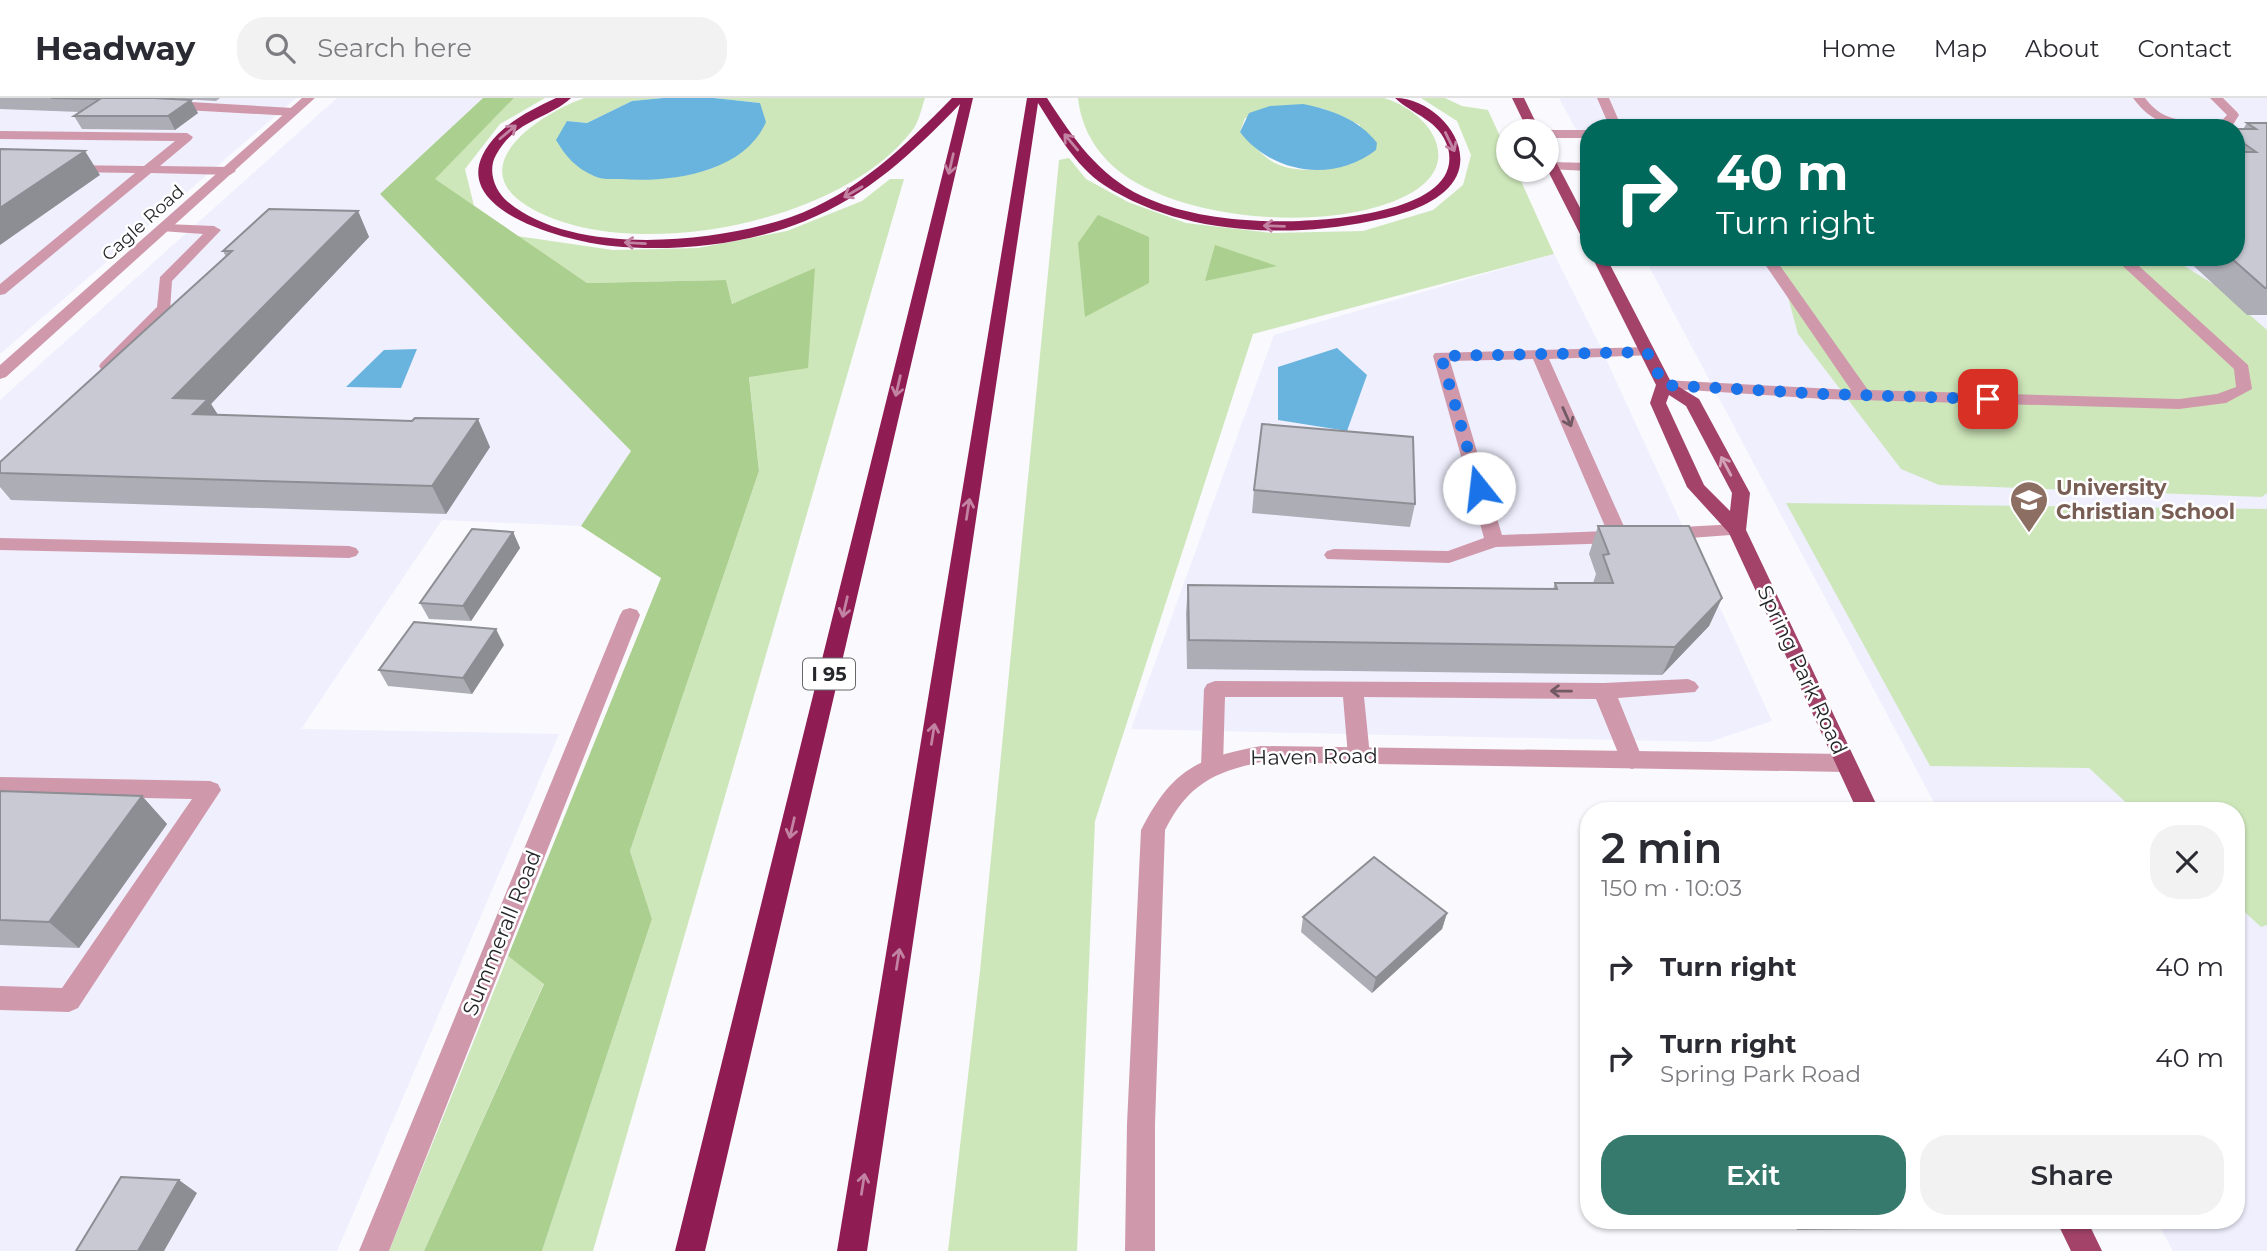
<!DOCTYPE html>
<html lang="en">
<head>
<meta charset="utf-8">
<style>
  body { margin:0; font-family:Montserrat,sans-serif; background:#f2f2f3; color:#2b2b33; height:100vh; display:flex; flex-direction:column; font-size:26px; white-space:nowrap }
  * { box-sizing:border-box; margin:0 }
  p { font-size:23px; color:#7c7c81 }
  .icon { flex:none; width:38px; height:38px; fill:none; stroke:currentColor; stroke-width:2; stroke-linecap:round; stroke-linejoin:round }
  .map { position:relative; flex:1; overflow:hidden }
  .sheet { position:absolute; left:1580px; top:704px; width:665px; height:427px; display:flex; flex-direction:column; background:#fff; border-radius:28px; box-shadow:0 2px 5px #0004 }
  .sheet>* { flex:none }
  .hud { position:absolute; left:1580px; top:21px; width:665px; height:147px; border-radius:28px; box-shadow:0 2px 5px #0004; background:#00695c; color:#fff; overflow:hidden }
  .fabs { position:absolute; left:1496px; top:21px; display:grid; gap:14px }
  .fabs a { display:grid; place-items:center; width:63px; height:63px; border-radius:50%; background:#fff; box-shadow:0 2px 5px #0004; font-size:35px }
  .pin { position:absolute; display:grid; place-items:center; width:60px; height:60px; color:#fff; margin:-30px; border-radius:14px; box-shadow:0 4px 10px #0006 }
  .me { position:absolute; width:77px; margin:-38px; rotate:344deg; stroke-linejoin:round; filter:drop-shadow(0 0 5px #0008) }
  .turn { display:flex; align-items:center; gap:24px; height:147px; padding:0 21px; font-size:32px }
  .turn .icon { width:91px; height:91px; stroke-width:2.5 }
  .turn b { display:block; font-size:49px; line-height:60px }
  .round { display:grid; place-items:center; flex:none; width:74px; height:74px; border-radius:28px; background:#f2f2f3 }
  .summary { display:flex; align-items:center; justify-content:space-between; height:119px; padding:0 21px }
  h1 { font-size:42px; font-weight:600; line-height:52px }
  .action { display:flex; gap:14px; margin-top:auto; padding:14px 21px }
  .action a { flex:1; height:80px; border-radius:28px; background:#367a6d; color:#fff; font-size:28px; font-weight:600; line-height:80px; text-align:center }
  .action a+a { background:#f2f2f3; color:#2b2b33 }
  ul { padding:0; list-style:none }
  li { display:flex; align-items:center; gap:21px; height:91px; padding:0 21px }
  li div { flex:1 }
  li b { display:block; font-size:26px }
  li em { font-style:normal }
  header { display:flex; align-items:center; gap:42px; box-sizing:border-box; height:98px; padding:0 35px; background:#fff; border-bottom:2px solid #e1e1e2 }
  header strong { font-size:33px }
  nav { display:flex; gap:38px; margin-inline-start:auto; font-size:24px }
  .search { width:490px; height:63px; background:#f2f2f3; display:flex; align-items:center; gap:18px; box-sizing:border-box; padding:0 24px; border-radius:28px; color:#7c7c81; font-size:26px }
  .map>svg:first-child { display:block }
  .built { fill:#efeffe }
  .green { fill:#cee7ba; fill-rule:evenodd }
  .forest { fill:#abcf8e }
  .water { fill:#69b4de }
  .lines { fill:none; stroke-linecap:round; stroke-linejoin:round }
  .lane { fill:#d099ab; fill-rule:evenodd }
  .street { fill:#d099ab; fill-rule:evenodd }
  .primary { fill:#a3436a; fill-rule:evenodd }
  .highway { fill:#901c54; fill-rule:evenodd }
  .wall { fill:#adadb6 }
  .shaded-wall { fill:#8d8d94 }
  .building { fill:#c9c9d4; stroke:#8d8d94; stroke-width:2 }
  .oneway { stroke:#c282a1 }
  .oneway2 { stroke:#725a65 }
  .oneway3 { stroke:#d1a1b4 }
  .route { stroke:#1a73e8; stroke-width:12; stroke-dasharray:0 21.6 }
  .labels { text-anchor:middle; stroke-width:5; stroke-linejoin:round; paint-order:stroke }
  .far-street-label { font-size:18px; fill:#26272b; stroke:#fff }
  .shield { fill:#fff; stroke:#67686b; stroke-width:2 }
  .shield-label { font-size:19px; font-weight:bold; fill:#26272b }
  .education-label { font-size:21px; font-weight:bold; fill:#785e54; stroke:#fff; text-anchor:start }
  .street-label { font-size:21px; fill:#26272b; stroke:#fff }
</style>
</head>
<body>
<header>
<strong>Headway</strong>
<div class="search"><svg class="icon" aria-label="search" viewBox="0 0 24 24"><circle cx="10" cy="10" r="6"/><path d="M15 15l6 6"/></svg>Search here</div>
<nav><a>Home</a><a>Map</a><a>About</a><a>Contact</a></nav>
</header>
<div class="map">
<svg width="2267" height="1153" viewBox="0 0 2267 1153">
  <rect width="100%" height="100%" fill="#f9f9fe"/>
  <path class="built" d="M 15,0 L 296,0 L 0,256 L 0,9 Z
    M 337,0 L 483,0 L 380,96 L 631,353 L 581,428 L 442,422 L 301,631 L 559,636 L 337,1153 L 0,1153 L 0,302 Z
    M 1559,0 L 2267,0 L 2267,1153 L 2173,1153 L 2156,1122 L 2236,1122 L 2236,712 L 1938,712 L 1644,159 L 2236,159 L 2236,30 L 1589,30 L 1589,56 Z
    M 1554,156 L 1600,248 L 1772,623 L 1709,644 L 1131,631 L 1274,237 Z"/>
  <path class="green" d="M 514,0 L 545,0 L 500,26 L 465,71 L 474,108 L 434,81 Z
    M 584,0 L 663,0 L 632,3 L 587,25 L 567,23 L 683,78 L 714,70 L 760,5 L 714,0 L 925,0 C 921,11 919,25 911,34 C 840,125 637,165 536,113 C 456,72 537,17 584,0 Z
    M 1078,0 L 1384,0 C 1430,14 1465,64 1411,95 C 1340,136 1177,125 1114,69 C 1094,51 1081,28 1078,0 ZM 1322,10 L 1360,27 L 1354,65 C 1330,71 1296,77 1273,64 C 1261,57 1251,44 1240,34 L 1245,20 Z
    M 1421,0 L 1445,0 L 1462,8 L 1488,12 L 1508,56 L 1508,72 L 1516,72 L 1554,156 L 1253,236 L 1095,723 L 1077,1153 L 948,1153 L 980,873 L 1059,62 L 1069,60 L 1086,81 L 1128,104 L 1186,125 L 1273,135 L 1363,133 L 1433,112 L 1463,87 L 1471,57 L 1457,23 Z
    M 890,81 L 904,81 L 593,1153 L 542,1153 L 652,821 L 630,753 L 759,373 L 749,278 L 815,171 L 732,206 L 726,182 L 587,185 L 517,138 L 613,152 L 698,150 L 787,133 L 862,103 Z
    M 1777,159 L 2170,159 L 2218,189 L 2267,232 L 2267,395 L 2262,399 L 1939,387 L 1901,371 L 1798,236 Z
    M 1786,405 L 2267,411 L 2267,827 L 2261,829 L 2237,807 L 2236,712 L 2134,712 L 2089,670 L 1930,668 Z
    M 508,858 L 544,885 L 424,1153 L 389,1153 Z"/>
  <path class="forest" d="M 483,0 L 514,0 L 435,81 L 587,185 L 726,182 L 732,206 L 815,170 L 808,270 L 749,279 L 759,373 L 630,753 L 652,821 L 542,1153 L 424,1153 L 544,886 L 508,858 L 661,480 L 581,428 L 631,353 L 380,96 Z
    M 1098,117 L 1149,139 L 1149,185 L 1085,219 L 1078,145 Z
    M 1215,147 L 1277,168 L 1205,183 Z"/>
  <path class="water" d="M 663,0 L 714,0 L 760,5 L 766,24 C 744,75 670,85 620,81 C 612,81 601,82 594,78 C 576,70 566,59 556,42 L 567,23 L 587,25 L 632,3 Z
    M 1303,6 C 1330,11 1360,22 1377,45 L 1376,52 C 1334,85 1272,76 1240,34 L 1249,15 L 1270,8 Z
    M 1337,250 L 1367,277 L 1347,333 L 1278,322 L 1278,269 Z
    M 417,251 L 401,290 L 346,289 L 384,252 Z"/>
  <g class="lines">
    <path class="lane" d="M 120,0 L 293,10 L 299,14 L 293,18 L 149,10 Z
      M 1597,0 L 1609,0 L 1622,30 L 1610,30 Z
      M 2133,0 L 2145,0 C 2167,29 2184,16 2204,30 C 2173,30 2152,26 2133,0 Z
      M 2210,0 L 2223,0 L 2237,14 L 2239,17 L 2231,30 L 2215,30 L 2227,17 Z
      M 1547,32 L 1589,32 L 1589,40 L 1547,40 L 1547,33 L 1543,33 Z
      M 0,33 L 187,35 L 193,39 L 191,42 L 160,68 L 230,69 L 236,73 L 230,77 L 151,75 L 5,196 L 0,197 L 0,186 L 135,75 L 68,74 L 62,70 L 63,67 L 144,68 L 175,43 L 0,41 Z
      M 1552,64 L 1589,65 L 1589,73 L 1547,71 L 1547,66 Z
      M 166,126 L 214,128 L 221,132 L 172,183 L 170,213 L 113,271 L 101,271 L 99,268 L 101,265 L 157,209 L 160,179 L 203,136 L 161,133 L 159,130 Z
      M 1760,159 L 1774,159 L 1868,292 L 2179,301 L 2217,296 L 2236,289 L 2234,271 L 2113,159 L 2129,159 L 2248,267 L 2252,291 L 2226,305 L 2179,311 L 1825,301 L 1658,290 L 1656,287 L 1658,284 L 1664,282 L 1851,292 Z
      M 1647,249 L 1653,251 L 1655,254 L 1653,257 L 1549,261 L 1626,433 L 1632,438 L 1630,442 L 1619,445 L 1496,449 L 1449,465 L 1327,461 L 1324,457 L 1327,453 L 1334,451 L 1448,453 L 1484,440 L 1433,258 L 1435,255 ZM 1533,261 L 1607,433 L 1502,437 L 1450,263 Z
      M 1737,426 L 1746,432 L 1744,436 L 1663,442 L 1654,436 L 1663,430 Z
      M 0,440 L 349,448 L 356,450 L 359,454 L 356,458 L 349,460 L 0,452 Z
      M 1688,581 L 1695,584 L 1699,589 L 1695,594 L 1618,600 L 1643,662 L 1640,668 L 1632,671 L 1624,668 L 1621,662 L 1596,601 L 1364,599 L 1370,658 L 1367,664 L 1359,667 L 1351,664 L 1348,658 L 1343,599 L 1225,599 L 1223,668 L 1220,674 L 1212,677 L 1204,674 L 1201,668 L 1204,591 L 1207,586 L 1215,583 L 1604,585 Z
      M 0,679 L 210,683 L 218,686 L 221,692 L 78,910 L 69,914 L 0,912 L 0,888 L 62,890 L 192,701 L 0,697 Z"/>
    <path class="street" d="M 302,0 L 315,0 L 6,279 L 0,281 L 0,267 Z
      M 630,510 L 637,512 L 640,517 L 389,1153 L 359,1153 L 620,517 L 623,512 Z
      M 1261,648 L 1845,656 L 1853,659 L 1856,665 L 1853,671 L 1845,674 L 1261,664 C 1213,674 1188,687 1165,732 L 1155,1026 L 1155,1153 L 1125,1153 L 1127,1026 L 1141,732 C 1172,672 1196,660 1261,648 Z"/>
    <path class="primary" d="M 1512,0 L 1524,0 L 1540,33 L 1528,33 Z
      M 1547,54 L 1553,58 L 1589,127 L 1589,144 L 1582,140 L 1547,71 Z
      M 1592,159 L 1606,159 L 1671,284 L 1699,301 L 1750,395 L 1746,432 L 1879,712 L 1857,712 L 1729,435 L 1687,389 L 1650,305 L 1656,287 ZM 1669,297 L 1686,308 L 1732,395 L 1730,413 L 1704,387 L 1666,305 Z
      M 2056,1122 L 2087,1122 L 2102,1153 L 2071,1153 Z"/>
    <path class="highway" d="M 556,0 L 571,0 C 547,22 516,21 496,57 C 487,73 495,93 508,104 C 574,159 715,145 791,119 C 856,96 905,48 952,0 L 973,0 L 705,1153 L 675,1153 L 960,6 C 914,54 867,98 805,123 C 745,147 675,154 612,148 C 563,143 428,108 498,36 C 514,20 535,10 556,0 Z
      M 1027,0 L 1047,0 C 1073,40 1098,77 1142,98 C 1178,115 1221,121 1261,123 C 1303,125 1466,120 1448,50 C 1440,22 1413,17 1395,0 C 1439,0 1486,58 1444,94 C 1424,111 1396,118 1371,123 C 1286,141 1179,136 1104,87 C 1075,68 1056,33 1038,5 L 867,1153 L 837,1153 Z"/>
  </g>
  <path class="wall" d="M 0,0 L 154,0 L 198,15 L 175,32 L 82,31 L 74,18 L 80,14 L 0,11 Z
    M 166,0 L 220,0 L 216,3 Z
    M 2247,25 L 2267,25 L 2267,217 L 2247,217 L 2184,159 L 2236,159 L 2236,31 L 2243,31 Z
    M 358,113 L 369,139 L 211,306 L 218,317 L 490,349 L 446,416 L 11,402 L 0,389 L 0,364 L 226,159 L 223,153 Z
    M 1254,392 L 1415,406 L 1410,429 L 1252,415 Z
    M 1598,428 L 1722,500 L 1709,528 L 1662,577 L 1187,571 L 1186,515 L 1188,487 L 1553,491 L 1555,485 L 1593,485 L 1596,476 L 1589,456 Z
    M 513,434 L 520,450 L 471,523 L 429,521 L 420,505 Z
    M 504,547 L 472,596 L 388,588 L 379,572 Z
    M 0,693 L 142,698 L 167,726 L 79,850 L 0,847 Z
    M 1447,815 L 1442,831 L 1372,895 L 1301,834 L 1303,819 Z
    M 1793,1122 L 1911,1122 L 1901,1131 L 1797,1132 Z"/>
  <path class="shaded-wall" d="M 191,2 L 198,15 L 175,32 L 168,18 Z
    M 85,53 L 100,77 L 0,147 L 0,110 Z
    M 358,113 L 369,139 L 211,306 L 225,328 L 211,344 L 173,300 Z
    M 478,321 L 490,349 L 446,416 L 432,388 Z
    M 513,434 L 520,450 L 471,523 L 463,508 Z
    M 1722,500 L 1709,528 L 1662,577 L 1675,549 Z
    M 496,531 L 504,547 L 472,596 L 463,580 Z
    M 142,698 L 167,726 L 79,850 L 49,824 Z
    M 1447,815 L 1442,831 L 1372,895 L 1376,880 Z
    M 179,1082 L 197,1095 L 164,1153 L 138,1153 Z"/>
  <path class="building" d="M 51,0 L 154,0 L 191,2 L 168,18 L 74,18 L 100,1 Z
    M 2247,25 L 2267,25 L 2267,190 L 2265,190 L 2230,159 L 2236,159 L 2236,54 L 2256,54 L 2236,40 L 2236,31 L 2256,31 Z
    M 0,51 L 85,53 L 0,110 Z
    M 269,111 L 358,113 L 173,300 L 208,301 L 193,316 L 412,323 L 415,320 L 478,321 L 432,388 L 0,375 L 0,364 L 232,153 L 223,153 Z
    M 1262,326 L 1413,339 L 1415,406 L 1254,392 Z
    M 1598,428 L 1689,428 L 1722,500 L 1675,549 L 1189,542 L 1188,487 L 1557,491 L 1555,485 L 1613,485 L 1603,457 L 1609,456 Z
    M 472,431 L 513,434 L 463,508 L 420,505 Z
    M 414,524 L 496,531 L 463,580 L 379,572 Z
    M 0,693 L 142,698 L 49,824 L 0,822 Z
    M 1374,759 L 1447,815 L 1376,880 L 1303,819 Z
    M 121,1079 L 179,1082 L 138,1153 L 76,1153 Z"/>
  <defs><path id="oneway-shaft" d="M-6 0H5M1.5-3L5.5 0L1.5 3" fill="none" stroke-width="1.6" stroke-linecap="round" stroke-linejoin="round" transform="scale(1.75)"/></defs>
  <g class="oneway">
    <use href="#oneway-shaft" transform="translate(508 34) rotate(-40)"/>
    <use href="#oneway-shaft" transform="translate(1071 44) rotate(-130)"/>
    <use href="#oneway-shaft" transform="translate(1450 44) rotate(64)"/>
    <use href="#oneway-shaft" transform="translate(951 66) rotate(103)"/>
    <use href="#oneway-shaft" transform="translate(853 94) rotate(150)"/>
    <use href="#oneway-shaft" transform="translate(1274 128) rotate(-178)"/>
    <use href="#oneway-shaft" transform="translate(635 145) rotate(-177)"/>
    <use href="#oneway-shaft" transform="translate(898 288) rotate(103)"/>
    <use href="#oneway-shaft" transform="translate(968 411) rotate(-81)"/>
    <use href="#oneway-shaft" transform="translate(845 509) rotate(103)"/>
    <use href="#oneway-shaft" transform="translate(933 636) rotate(-81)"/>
    <use href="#oneway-shaft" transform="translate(792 730) rotate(103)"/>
    <use href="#oneway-shaft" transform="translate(898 861) rotate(-81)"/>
    <use href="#oneway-shaft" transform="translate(863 1086) rotate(-81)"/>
  </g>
  <g class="oneway2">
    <use href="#oneway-shaft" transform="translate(1567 319) rotate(66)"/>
    <use href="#oneway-shaft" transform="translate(1561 593) rotate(-179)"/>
  </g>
  <use class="oneway3" href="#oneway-shaft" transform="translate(1726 368) rotate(-118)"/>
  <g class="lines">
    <path class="route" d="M 1479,390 L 1441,258 L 1647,254 L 1664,287 L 1825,296 L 1988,301"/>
  </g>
  <defs>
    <symbol id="school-pin" viewBox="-11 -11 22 30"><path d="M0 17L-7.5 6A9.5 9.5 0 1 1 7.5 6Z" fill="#8d6e63" stroke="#fff"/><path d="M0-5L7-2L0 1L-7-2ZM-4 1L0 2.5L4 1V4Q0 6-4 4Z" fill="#fff"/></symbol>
  </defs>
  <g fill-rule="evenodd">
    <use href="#school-pin" x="2007" y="380" width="44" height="60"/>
  </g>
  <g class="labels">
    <g class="far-street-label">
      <text transform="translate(143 125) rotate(-42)" y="6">Cagle Road</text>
    </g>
    <rect class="shield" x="803" y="560.5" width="52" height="31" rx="5"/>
    <g class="shield-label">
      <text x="829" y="583">I 95</text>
    </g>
    <g class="education-label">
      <text x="2056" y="397">University<tspan x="2056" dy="24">Christian School</tspan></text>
    </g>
    <g class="street-label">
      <text transform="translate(1802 572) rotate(65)" y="7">Spring Park Road</text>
      <text transform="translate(1314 659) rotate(-1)" y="7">Haven Road</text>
      <text transform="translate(502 835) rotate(-68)" y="7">Summerall Road</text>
    </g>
  </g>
</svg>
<div class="fabs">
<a><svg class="icon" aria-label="search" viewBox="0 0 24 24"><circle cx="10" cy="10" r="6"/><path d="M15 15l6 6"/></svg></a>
</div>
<div class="pin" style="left:1988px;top:301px;background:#d93025"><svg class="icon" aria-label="arrive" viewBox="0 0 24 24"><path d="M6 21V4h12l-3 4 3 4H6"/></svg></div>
<svg class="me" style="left:1479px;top:390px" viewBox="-20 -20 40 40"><circle r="19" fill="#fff"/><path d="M0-13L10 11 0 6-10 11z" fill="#1a73e8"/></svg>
<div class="hud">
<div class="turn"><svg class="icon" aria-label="right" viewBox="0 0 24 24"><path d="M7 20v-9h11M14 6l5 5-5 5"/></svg><div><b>40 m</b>Turn right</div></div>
</div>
<section class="sheet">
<div class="summary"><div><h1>2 min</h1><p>150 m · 10:03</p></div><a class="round"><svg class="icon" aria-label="close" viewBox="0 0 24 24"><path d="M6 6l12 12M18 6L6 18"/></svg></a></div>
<ul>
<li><svg class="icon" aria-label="right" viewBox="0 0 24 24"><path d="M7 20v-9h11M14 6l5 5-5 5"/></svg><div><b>Turn right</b></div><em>40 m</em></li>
<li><svg class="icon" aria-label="right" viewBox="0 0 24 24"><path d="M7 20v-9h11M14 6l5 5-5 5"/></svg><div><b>Turn right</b><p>Spring Park Road</p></div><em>40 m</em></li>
</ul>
<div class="action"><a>Exit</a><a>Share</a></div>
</section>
</div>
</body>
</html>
